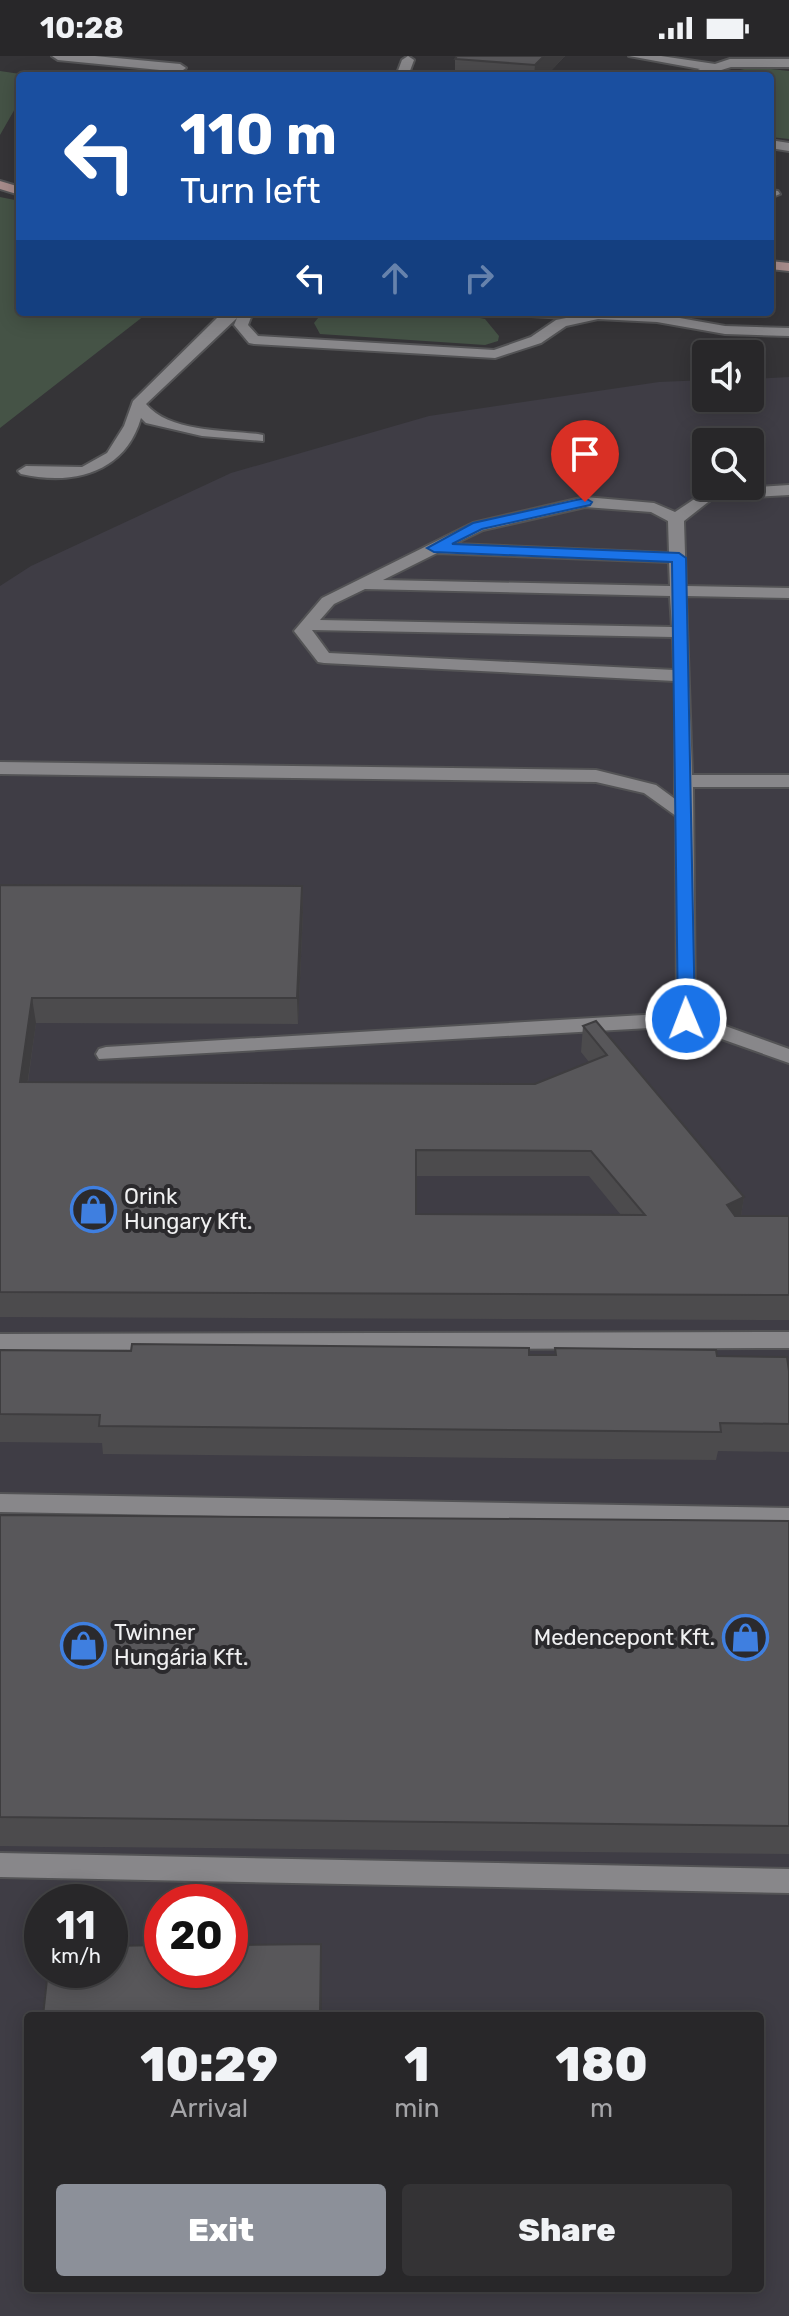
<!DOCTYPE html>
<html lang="en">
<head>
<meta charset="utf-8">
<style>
  body { margin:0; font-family:Rubik,sans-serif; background:#343335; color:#f1f3f6; height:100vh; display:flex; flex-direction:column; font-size:30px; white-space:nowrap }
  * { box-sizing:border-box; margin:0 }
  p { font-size:26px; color:#a5a5a8 }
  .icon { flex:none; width:44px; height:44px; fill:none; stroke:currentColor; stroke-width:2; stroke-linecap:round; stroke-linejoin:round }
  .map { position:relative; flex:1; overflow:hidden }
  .side { position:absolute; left:24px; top:1956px; width:740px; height:280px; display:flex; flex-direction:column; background:#282729; border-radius:8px; box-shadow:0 4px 20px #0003,0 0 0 2px #444446 }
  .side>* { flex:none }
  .top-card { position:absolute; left:16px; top:16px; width:758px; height:244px; border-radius:8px; box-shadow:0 4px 20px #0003,0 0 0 2px #444446; background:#1a4fa0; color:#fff; overflow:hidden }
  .tools { position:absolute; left:692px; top:284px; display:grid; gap:16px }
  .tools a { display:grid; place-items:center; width:72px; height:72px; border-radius:8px; background:#282729; box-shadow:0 4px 20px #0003,0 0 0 2px #444446; font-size:40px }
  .speed { position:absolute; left:24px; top:1828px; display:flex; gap:16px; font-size:40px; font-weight:700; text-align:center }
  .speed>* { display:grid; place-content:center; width:104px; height:104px; border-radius:50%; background:#282729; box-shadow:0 4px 20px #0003,0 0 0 2px #444446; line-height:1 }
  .speed small { font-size:20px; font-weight:400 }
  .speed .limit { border:12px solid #d22; background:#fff; color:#111 }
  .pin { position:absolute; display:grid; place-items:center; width:68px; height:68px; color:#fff; margin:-82px -34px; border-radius:50% 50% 50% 0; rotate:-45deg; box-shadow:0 0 8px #0007 }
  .pin .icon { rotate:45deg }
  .me { position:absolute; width:88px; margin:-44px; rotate:359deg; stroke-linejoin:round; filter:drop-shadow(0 0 6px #0008) }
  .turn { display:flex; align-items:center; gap:28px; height:168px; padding:0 32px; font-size:36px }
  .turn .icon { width:104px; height:104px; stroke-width:2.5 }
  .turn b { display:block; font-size:56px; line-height:68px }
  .lanes { display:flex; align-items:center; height:76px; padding:0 32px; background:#0003; justify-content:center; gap:40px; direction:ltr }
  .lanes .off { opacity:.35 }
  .eta { display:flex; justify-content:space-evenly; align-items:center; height:136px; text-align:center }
  .eta b { font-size:48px; font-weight:800; line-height:56px }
  .action { display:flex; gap:16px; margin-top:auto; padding:16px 32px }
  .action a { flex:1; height:92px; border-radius:8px; background:#8c9099; color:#fff; font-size:32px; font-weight:800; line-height:92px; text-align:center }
  .action a+a { background:#343335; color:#f1f3f6 }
  .status { display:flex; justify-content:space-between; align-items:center; height:56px; padding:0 40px; background:#282729; direction:ltr }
  .status svg { height:22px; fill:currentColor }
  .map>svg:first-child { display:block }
  .built { fill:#3f3d45; fill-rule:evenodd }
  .green { fill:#455346 }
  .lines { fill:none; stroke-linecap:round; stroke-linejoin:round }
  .lane-casing { stroke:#535355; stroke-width:4 }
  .secondary-casing { stroke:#535355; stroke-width:4 }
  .lane { fill:#88878a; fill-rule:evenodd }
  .secondary { fill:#a78c8b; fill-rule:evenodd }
  .wall { fill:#4c4b4d; fill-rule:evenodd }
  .shaded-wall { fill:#3e3d3f }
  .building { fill:#58575a; stroke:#3e3d3f; stroke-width:2; fill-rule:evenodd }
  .route { fill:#1a73e8; stroke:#114b97; stroke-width:2 }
  .labels { text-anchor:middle; stroke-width:8; stroke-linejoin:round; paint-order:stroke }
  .poi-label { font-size:22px; fill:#f0f0f1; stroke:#2b2a2d; text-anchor:start }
</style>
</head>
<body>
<div class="status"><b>10:28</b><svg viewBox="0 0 49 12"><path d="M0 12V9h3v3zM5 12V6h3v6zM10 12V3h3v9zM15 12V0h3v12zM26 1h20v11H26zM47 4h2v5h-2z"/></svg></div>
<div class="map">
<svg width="789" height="2260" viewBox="0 0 789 2260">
  <rect width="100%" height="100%" fill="#353437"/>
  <path class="built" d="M 789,321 L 789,2260 L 0,2260 L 0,530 L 31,510 L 231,417 L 429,360 L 659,326 L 706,324 L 706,342 L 750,342 L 750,323 ZM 706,386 L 750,386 L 750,430 L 706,430 ZM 42,1846 L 110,1846 L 110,1914 L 42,1914 ZM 162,1846 L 230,1846 L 230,1914 L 162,1914 ZM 28,1960 L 760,1960 L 760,2232 L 28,2232 Z"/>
  <path class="green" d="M 753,11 L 789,15 L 789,83 L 770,81 L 770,20 L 714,20 Z
    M 0,15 L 34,20 L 20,20 L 20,44 L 0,79 Z
    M 0,141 L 20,145 L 20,256 L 149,256 L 0,372 Z
    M 323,256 L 455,257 L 485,263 L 499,280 L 498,285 L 485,289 L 320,278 L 314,267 Z"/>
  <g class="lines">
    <defs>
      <path id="lane" d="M 52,0 L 95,0 L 180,8 L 186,12 L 180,16 L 58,4 Z
        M 408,0 L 414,4 L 408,20 L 396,20 L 402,4 Z
        M 629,0 L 661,0 L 715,8 L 730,3 L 789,3 L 789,11 L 731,11 L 702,20 L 684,20 L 700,13 Z
        M 770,84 L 789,87 L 789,95 L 770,92 Z
        M 770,134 L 778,135 L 780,138 L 770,142 Z
        M 227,256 L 253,256 L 248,269 L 258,280 L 494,294 L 531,281 L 556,264 L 566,262 L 531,260 L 524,256 L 657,258 L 725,270 L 789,272 L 789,280 L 725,278 L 657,266 L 598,263 L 566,270 L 541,287 L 495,302 L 254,288 L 249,287 L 234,269 L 237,262 L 146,348 C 169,376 224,374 258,378 L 263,379 L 263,385 L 202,380 L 146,367 L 141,362 C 125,417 73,430 21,418 L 18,415 L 26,410 L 82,411 L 107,397 L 124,370 L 133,345 L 217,262 Z
        M 789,429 L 789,439 L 712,443 L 684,465 L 686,530 L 789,532 L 789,542 L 686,540 L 692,719 L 789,719 L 789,731 L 693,731 L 695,959 L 789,993 L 789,1007 L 685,970 L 99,1003 L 96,998 L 99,993 L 106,991 L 677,957 L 676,760 L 644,737 L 596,726 L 0,718 L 0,706 L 596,714 L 656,729 L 675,743 L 675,625 L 324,607 L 318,606 L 294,575 L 322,542 L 473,467 L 585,441 L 654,447 L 675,456 L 708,434 ZM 585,451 L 651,456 L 668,465 L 669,497 L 454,488 L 483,474 ZM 437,497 L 669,506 L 670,530 L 383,524 ZM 365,533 L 670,540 L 672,571 L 320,564 L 334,548 ZM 312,574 L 673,581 L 674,614 L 329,597 Z
        M 789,1276 L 789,1292 L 0,1294 L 0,1278 Z
        M 0,1438 L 789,1452 L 789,1470 L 0,1456 Z
        M 0,1797 L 789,1813 L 789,1837 L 0,1821 Z"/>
      <path id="secondary" d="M 0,125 L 20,131 L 20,139 L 0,133 Z
        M 770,205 L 789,207 L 789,215 L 770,213 Z"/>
    </defs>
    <use href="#lane" class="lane-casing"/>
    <use href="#secondary" class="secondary-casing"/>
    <use href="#lane" class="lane"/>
    <use href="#secondary" class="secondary"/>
  </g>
  <path class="wall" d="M 565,0 L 546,20 L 455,20 L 455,3 Z
    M 0,829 L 302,830 L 303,856 L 298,968 L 36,967 L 28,1026 L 535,1028 L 589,1006 L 581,996 L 583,970 L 744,1141 L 741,1160 L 789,1160 L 789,1264 L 0,1261 ZM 416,1120 L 589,1120 L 621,1159 L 416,1158 Z
    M 555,1292 L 717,1300 L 789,1315 L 789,1396 L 718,1395 L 716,1404 L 103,1398 L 102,1387 L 0,1386 L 0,1294 L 555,1299 Z
    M 0,1459 L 789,1465 L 789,1798 L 0,1790 Z"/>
  <path class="shaded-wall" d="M 544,0 L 565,0 L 546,20 L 534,20 L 535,9 Z
    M 302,830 L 303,856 L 298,968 L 297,942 Z
    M 32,942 L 36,967 L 24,1051 L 20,1026 Z
    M 744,1141 L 740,1166 L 727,1149 Z
    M 321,1888 L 322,1960 L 320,1960 Z"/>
  <path class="building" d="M 457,0 L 544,0 L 535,9 L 455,3 Z
    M 0,829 L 302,830 L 297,942 L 32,942 L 20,1026 L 535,1028 L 607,999 L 583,970 L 596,965 L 744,1141 L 727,1149 L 735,1160 L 789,1160 L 789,1239 L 0,1236 ZM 416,1094 L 591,1095 L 645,1159 L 416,1158 Z
    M 132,1288 L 529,1292 L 529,1299 L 556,1299 L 555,1292 L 716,1294 L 717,1300 L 787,1301 L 789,1315 L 789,1368 L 720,1367 L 721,1376 L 99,1370 L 100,1359 L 0,1358 L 0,1294 L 131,1295 Z
    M 0,1459 L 789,1465 L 789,1770 L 0,1761 Z
    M 321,1888 L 320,1960 L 43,1960 L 48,1914 L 110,1914 L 110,1890 L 162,1889 L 162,1914 L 230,1914 L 230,1889 Z"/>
  <path class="route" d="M 585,442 L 592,446 L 590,449 L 482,473 L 452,488 L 679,497 L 686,502 L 695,963 L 686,969 L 678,963 L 672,506 L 434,496 L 427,492 L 473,467 Z"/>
  <defs>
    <symbol id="shop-ring" viewBox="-11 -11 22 22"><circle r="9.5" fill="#2b2a2d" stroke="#3f7fe0" stroke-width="1.5"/><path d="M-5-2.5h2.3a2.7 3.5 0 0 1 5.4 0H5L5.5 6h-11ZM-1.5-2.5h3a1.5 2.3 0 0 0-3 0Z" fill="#3f7fe0"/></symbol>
  </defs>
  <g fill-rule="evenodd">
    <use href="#shop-ring" x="68" y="1128" width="51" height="51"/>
    <use href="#shop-ring" x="720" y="1556" width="51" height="51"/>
    <use href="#shop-ring" x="58" y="1564" width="51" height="51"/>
  </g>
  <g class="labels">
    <g class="poi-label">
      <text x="124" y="1148">Orink<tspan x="124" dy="25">Hungary Kft.</tspan></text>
      <text x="114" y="1584">Twinner<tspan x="114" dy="25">Hungária Kft.</tspan></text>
      <text x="715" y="1589" text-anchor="end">Medencepont Kft.</text>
    </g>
  </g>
</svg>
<div class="tools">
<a><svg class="icon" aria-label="sound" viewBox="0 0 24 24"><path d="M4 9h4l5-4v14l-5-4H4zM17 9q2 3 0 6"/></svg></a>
<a><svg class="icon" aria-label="search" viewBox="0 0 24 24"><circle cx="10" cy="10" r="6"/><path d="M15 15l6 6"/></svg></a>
</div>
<div class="speed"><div>11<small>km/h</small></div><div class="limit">20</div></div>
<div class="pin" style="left:585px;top:446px;background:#d93025"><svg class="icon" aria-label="arrive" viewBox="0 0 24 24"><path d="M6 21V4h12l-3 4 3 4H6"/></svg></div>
<svg class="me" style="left:686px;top:963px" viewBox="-20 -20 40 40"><circle r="17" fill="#1a73e8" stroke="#fff" stroke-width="3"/><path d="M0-11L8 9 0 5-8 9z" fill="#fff"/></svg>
<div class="top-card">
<div class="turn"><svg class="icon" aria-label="left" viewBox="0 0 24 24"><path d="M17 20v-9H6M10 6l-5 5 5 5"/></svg><div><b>110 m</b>Turn left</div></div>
<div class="lanes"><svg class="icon" aria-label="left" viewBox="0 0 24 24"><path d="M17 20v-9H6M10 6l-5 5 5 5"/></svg><svg class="icon off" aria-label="ahead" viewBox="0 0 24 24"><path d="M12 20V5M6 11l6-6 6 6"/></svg><svg class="icon off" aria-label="right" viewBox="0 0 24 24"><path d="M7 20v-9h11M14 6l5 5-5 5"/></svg></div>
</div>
<section class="side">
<div class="eta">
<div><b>10:29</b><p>Arrival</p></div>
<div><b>1</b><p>min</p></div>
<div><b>180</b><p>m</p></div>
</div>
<div class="action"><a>Exit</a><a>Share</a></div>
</section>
</div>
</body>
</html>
